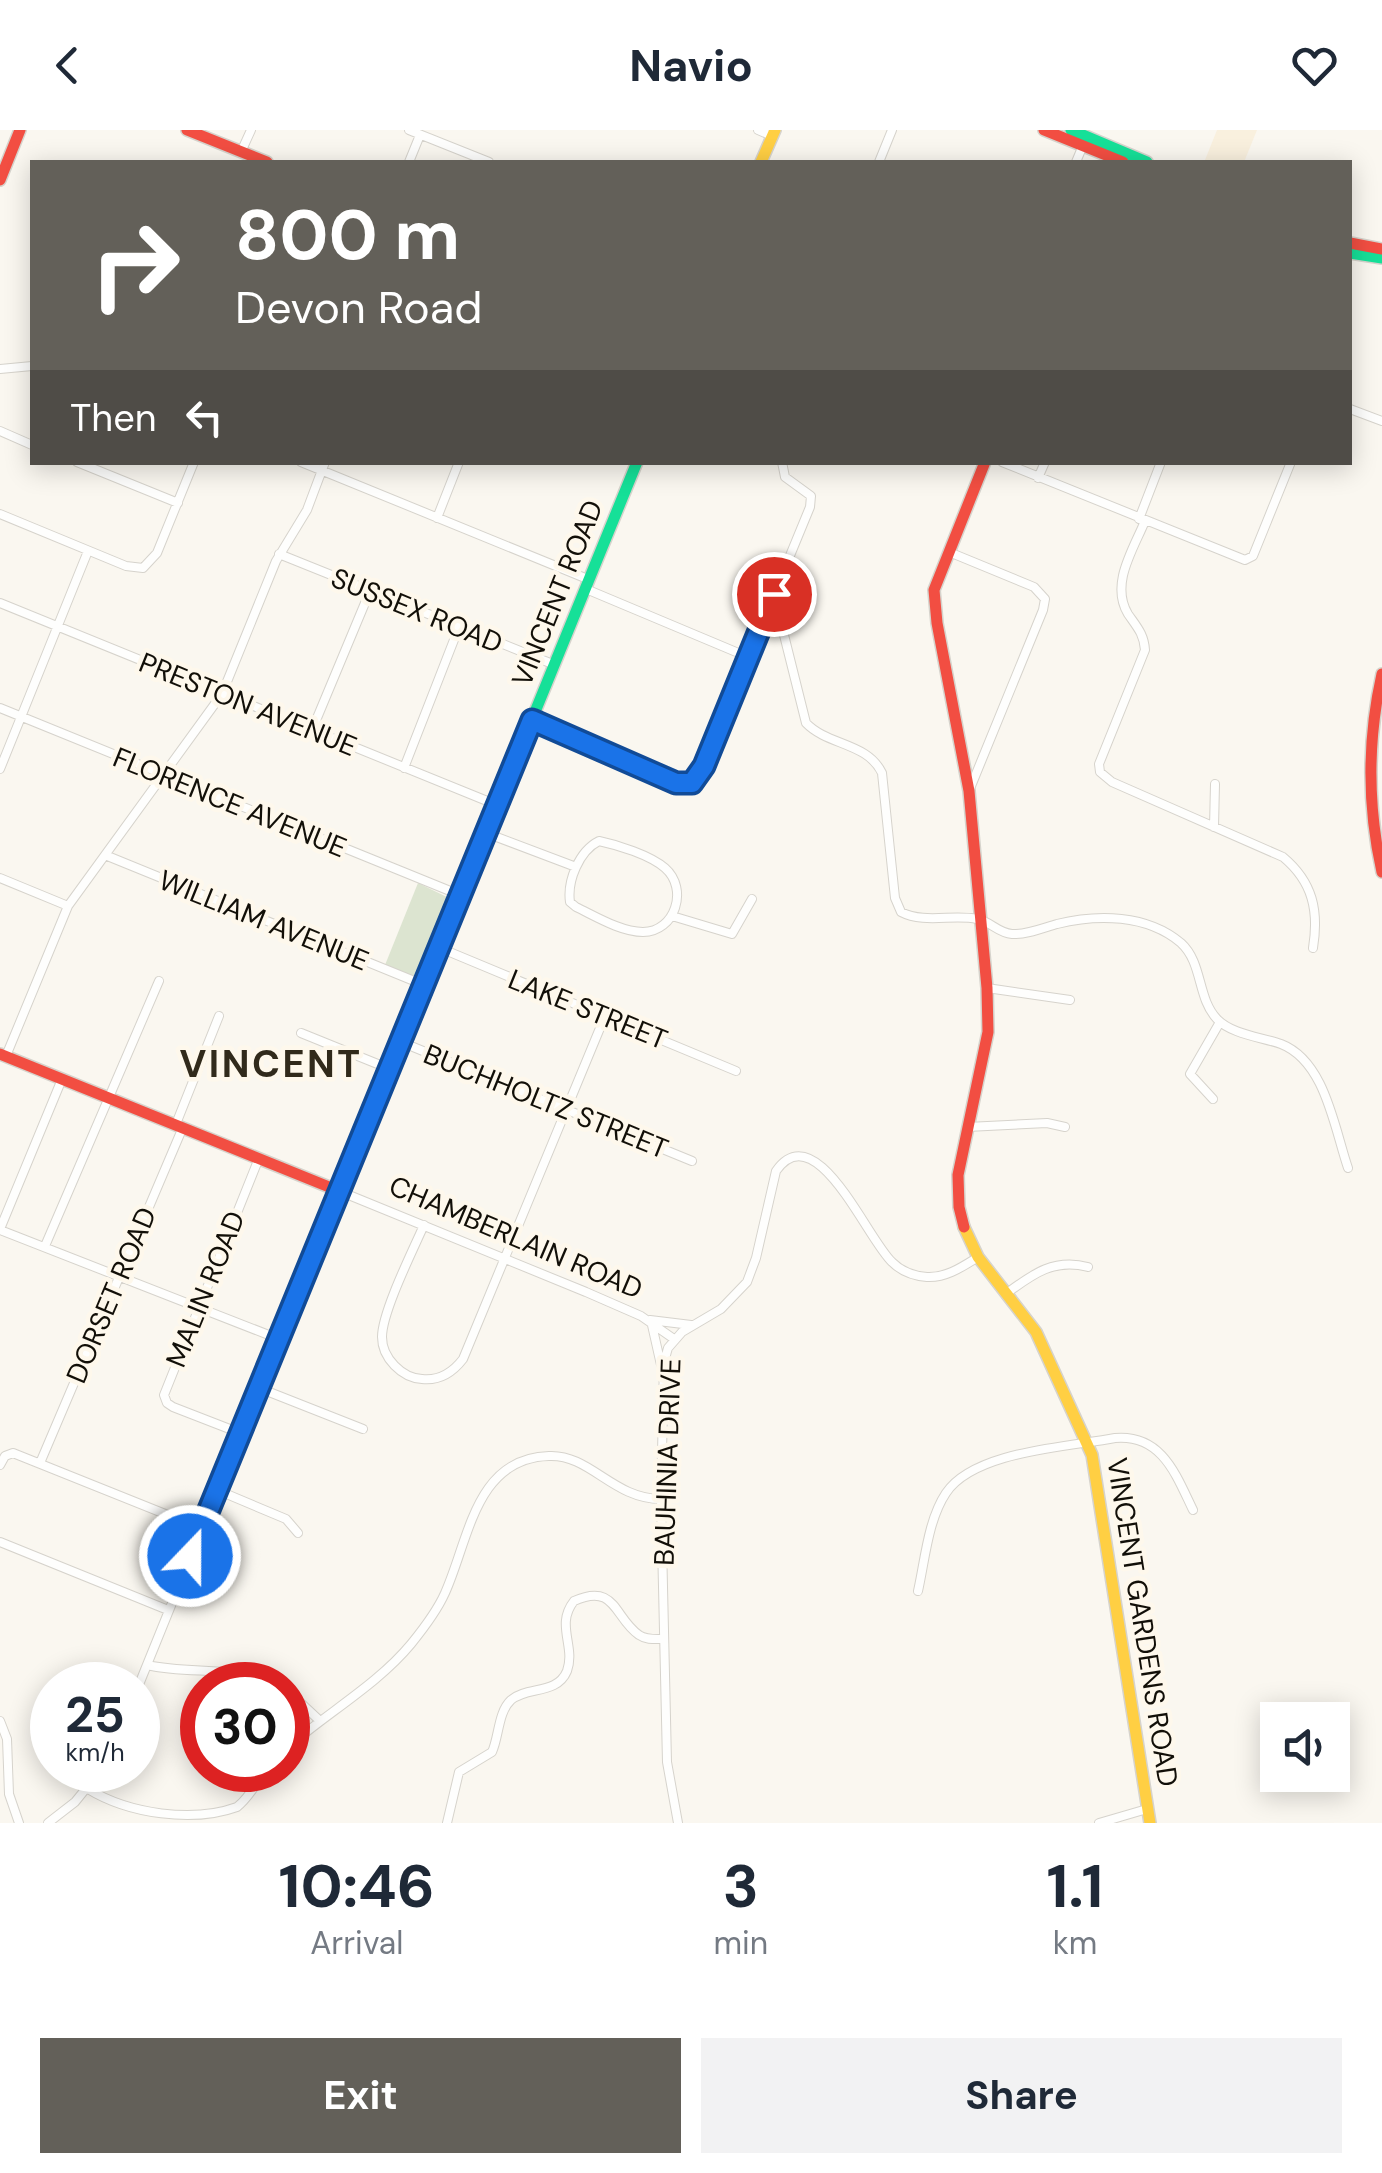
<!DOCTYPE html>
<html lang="en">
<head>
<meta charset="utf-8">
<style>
  body { margin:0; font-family:"DM Sans",sans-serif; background:#f2f2f3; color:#1f2937; height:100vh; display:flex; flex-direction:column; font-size:38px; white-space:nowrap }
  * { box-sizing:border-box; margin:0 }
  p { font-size:32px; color:#747a83 }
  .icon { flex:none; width:55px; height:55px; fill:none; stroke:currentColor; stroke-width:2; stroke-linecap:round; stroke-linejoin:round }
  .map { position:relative; height:1693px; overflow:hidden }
  .details { display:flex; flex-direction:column; background:#fff; flex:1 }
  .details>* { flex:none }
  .guide { position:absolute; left:30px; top:30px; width:1322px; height:305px; border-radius:0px; box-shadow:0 5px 25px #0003; background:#636059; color:#fff; overflow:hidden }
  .controls { position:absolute; left:1260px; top:1572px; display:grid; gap:20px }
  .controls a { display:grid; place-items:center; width:90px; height:90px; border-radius:0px; background:#fff; box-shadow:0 5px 25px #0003; font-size:50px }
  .speed { position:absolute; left:30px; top:1532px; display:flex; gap:20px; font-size:50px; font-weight:700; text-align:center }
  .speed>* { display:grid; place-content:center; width:130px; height:130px; border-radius:50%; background:#fff; box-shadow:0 5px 25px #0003; line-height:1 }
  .speed small { font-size:25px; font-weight:400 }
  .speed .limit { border:15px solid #d22; background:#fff; color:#111 }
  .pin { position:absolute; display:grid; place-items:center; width:85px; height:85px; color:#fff; margin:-42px; border:5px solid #fff; border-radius:50%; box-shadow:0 2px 10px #0007 }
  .me { position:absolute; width:110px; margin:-55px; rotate:22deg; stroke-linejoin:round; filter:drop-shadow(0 0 8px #0008) }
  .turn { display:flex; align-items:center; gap:35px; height:210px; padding:0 40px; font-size:45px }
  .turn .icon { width:130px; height:130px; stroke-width:2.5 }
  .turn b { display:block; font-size:70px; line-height:85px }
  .then { display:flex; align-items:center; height:95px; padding:0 40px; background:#0003; gap:20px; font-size:38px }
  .eta { display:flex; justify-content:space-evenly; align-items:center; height:170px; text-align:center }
  .eta b { font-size:60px; font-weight:700; line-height:70px }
  .primary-button { display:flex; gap:20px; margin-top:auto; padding:20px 40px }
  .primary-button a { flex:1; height:115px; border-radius:0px; background:#636059; color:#fff; font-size:40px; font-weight:700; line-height:115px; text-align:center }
  .primary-button a+a { background:#f2f2f3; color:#1f2937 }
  header { display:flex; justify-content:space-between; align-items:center; height:130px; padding:0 40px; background:#fff; font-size:45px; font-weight:700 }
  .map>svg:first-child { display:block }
  .built { fill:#f9f0de }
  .green { fill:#dce4d0 }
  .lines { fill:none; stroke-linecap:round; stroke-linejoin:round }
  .street-casing { stroke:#d6d3cc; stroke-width:10 }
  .fast-casing { stroke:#d6d3cc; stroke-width:14 }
  .slow-casing { stroke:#d6d3cc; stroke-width:14 }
  .jam-casing { stroke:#d6d3cc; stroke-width:14 }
  .street { stroke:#fefefd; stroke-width:8 }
  .fast { stroke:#16e098; stroke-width:11 }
  .slow { stroke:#ffcf43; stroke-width:11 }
  .jam { stroke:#f24e42; stroke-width:11 }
  .route-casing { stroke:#114b97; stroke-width:25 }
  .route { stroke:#1a73e8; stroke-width:18 }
  .labels { text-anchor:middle; stroke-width:9; stroke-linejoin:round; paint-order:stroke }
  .street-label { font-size:28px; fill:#120f08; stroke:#fef8ec }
  .district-label { font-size:38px; font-weight:bold; letter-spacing:2.5px; fill:#312a1b; stroke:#fef8ec }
</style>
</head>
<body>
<header><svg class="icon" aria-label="back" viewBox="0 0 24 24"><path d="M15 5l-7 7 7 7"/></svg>Navio<svg class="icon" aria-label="heart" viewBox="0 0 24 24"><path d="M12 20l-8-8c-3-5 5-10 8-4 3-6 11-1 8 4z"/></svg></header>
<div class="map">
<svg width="1382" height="1693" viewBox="0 0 1382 1693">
  <rect width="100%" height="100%" fill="#faf7f0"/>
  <path class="built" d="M 1217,0 L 1257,0 L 1244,32 L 1205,30 Z"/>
  <path class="green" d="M 418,753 L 451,769 L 421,845 L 416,847 L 385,835 Z"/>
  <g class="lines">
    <defs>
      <path id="street" d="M 409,0 L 489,32
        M 758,0 L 772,6
        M 241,22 L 251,0
        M 409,32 L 420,5
        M 879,32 L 892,0
        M 1076,32 L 1084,13
        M 0,239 L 32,236
        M 1350,279 L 1382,291
        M 0,301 L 32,315
        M 77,332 L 178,373
        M 301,332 L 590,450
        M 1002,332 L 1245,430 L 1253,426 L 1291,332
        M 1038,348 L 1045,332
        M 0,384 L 126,436 L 143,438 L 157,423 L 194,332
        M 437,388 L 459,332
        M 1139,389 L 1161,332
        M 1145,391 C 1133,420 1110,454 1128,484 C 1137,497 1144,504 1145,520 L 1099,634 L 1100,642 L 1112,652 L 1283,727 C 1313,752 1319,781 1313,818
        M 949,422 L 1034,457 L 1045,469 L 1043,480 L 969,661
        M 279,424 L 555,535
        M 586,459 L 748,527
        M 774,465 L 806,593 C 828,616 867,612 882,643 L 895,768 L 901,782 C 924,794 953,784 977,789 C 990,791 998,803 1012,804 C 1026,805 1043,798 1057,794 C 1097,784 1147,784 1181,813 C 1203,833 1197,868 1217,889 C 1231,904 1261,907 1281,914 C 1325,931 1334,997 1348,1038
        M 0,473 L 497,675
        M 0,578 L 460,765
        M 532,590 L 676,653 L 685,655 L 698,649 L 810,377 L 811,366 L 785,347 L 782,332
        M 312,600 L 370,461
        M 404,638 L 459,497
        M 0,639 L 88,421
        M 1214,697 L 1215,654
        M 486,703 L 576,737
        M 599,711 C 618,715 650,725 665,738 C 689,759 675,802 643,802 C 621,802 595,786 576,777 L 570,772 C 567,751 579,721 599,711 Z
        M 105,725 L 424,855
        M 0,748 L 68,776
        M 672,786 L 732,804 L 752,769
        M 440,818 L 736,941
        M 987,858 L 1070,870
        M 301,903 L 390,939
        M 401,912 L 692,1031
        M 6,926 L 68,776 L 222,564 L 276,431 L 307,380 L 325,332
        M 1213,969 L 1190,944 L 1220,892
        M 176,994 L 219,886
        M 967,997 L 1047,993 L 1065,997
        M 424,1095 C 413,1120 382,1182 382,1207 C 382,1228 402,1248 422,1249 C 440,1251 453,1242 463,1229 L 605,886
        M 0,1099 L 62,949
        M 0,1100 L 279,1209
        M 45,1116 L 159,851
        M 1007,1163 C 1033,1144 1054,1128 1088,1137
        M 650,1190 L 691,1195
        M 652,1195 L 661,1235
        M 259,1258 L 363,1299
        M 240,1303 L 173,1277 L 167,1273 L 164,1265 L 259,1028
        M 40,1333 L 183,997
        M 0,1335 L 5,1326 L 13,1323 L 200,1398
        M 217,1360 L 286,1389 L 298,1403
        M 0,1412 L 168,1480
        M 918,1461 C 925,1430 928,1390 946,1363 C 974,1321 1068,1317 1115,1308 C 1162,1304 1176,1345 1193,1380
        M 147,1535 C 191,1545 237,1535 278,1555
        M 138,1557 L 339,1061 L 586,1162 L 641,1186 L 674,1209
        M 288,1561 L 319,1590
        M 0,1591 L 7,1609 L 9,1664 L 19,1693
        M 288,1617 C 327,1583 378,1554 411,1514 C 424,1498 437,1481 445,1463 C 469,1410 475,1328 549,1326 C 590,1324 613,1369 661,1369
        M 88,1659 C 129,1684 193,1693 237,1677 C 249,1668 257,1652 266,1640
        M 48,1693 L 75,1672 L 101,1640
        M 447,1693 L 459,1642 L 492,1622 C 499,1607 498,1582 511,1570 C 527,1556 557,1565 567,1541 C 576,1516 555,1495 574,1471 C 616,1452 614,1488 639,1505 C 646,1510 655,1509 664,1509
        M 678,1693 L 667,1632 L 661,1369 L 664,1232 L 668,1218 L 682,1202 L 721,1179 L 747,1152 L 756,1128 L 776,1041 C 816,984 867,1109 892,1132 C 901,1141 914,1146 927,1147 C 946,1148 962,1137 978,1127
        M 1099,1693 L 1147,1679"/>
      <path id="fast" d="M 1071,0 L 1147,32
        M 1350,123 L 1382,128
        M 439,817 L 637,332"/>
      <path id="slow" d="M 761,32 L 775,0
        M 964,1097 L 978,1127 L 1036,1202 L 1092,1325 L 1150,1693"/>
      <path id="jam" d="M 187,0 L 267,32
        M 1044,0 L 1123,32
        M 0,50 L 20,0
        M 1350,113 L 1382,119
        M 1382,544 C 1367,611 1367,675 1382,742
        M 0,924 L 339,1061 L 439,817
        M 964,1097 L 959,1077 L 958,1045 L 988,902 L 987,858 L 969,661 L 937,493 L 934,460 L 985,332"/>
    </defs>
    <use href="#street" class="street-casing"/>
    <use href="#fast" class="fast-casing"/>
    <use href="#slow" class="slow-casing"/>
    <use href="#jam" class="jam-casing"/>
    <use href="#street" class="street"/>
    <use href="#fast" class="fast"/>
    <use href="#slow" class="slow"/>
    <use href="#jam" class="jam"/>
  </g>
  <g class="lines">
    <defs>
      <path id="route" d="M 190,1426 L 532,590 L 676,653 L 692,653 L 704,636 L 774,464"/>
    </defs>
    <use href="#route" class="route-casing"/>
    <use href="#route" class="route"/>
  </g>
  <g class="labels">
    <g class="street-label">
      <text transform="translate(557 463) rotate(-68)" y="10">VINCENT ROAD</text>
      <text transform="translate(417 480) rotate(22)" y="10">SUSSEX ROAD</text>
      <text transform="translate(248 574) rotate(22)" y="10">PRESTON AVENUE</text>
      <text transform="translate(230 672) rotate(22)" y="10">FLORENCE AVENUE</text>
      <text transform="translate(264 790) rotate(22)" y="10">WILLIAM AVENUE</text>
      <text transform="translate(588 879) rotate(22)" y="10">LAKE STREET</text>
      <text transform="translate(546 971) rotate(22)" y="10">BUCHHOLTZ STREET</text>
      <text transform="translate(516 1107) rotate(23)" y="10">CHAMBERLAIN ROAD</text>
      <text transform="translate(205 1159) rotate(-68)" y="10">MALIN ROAD</text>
      <text transform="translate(111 1165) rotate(-67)" y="10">DORSET ROAD</text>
      <text transform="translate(667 1332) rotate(-88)" y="10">BAUHINIA DRIVE</text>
      <text transform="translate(1143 1492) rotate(81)" y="10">VINCENT GARDENS ROAD</text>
    </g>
    <g class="district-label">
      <text x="271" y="947">VINCENT</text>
    </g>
  </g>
</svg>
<div class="controls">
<a><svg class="icon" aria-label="sound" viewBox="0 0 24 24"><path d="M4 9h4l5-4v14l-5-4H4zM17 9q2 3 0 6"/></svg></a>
</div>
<div class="speed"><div>25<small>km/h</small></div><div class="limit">30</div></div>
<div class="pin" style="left:774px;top:464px;background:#d93025"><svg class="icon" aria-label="arrive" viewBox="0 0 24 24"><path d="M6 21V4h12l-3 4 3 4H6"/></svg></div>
<svg class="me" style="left:190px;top:1426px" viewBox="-20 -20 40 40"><circle r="17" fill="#1a73e8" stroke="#fff" stroke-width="3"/><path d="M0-11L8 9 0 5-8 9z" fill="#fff"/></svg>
<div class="guide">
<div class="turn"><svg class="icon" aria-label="right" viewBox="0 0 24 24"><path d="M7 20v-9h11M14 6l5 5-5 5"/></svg><div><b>800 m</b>Devon Road</div></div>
<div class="then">Then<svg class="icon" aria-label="left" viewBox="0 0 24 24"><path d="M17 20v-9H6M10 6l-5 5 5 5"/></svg></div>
</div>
</div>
<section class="details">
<div class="eta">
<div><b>10:46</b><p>Arrival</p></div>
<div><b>3</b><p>min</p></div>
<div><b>1.1</b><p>km</p></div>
</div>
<div class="primary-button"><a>Exit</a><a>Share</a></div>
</section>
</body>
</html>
